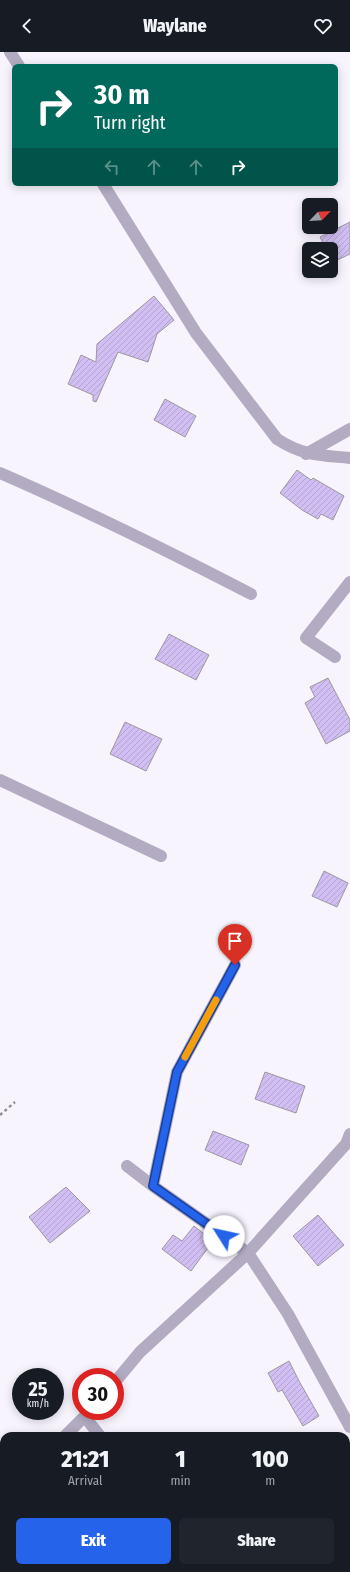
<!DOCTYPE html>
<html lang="en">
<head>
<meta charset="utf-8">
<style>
  body { margin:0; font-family:"Fira Sans Condensed",sans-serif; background:#20242c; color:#f1f3f6; height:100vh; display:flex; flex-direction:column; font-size:15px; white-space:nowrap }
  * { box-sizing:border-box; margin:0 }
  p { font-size:13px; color:#9ea1a6 }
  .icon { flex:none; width:22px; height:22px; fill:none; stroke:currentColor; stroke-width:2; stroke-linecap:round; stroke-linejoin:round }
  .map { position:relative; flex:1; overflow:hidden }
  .drawer { position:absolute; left:0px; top:1380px; width:350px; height:140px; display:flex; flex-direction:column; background:#171b24; border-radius:12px 12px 0 0; box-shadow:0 2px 10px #0003 }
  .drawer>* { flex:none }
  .top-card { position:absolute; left:12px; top:12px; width:326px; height:122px; border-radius:6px; box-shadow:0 2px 10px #0003; background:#00695c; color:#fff; overflow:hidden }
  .needle { width:26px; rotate:65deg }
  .fabs { position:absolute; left:302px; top:146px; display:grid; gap:8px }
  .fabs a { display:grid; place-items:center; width:36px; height:36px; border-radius:6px; background:#171b24; box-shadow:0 2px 10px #0003; font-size:20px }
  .speed { position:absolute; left:12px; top:1316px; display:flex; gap:8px; font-size:20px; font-weight:700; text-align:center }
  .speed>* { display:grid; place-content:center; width:52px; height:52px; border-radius:50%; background:#171b24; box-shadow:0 2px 10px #0003; line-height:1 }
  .speed small { font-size:10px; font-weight:400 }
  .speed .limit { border:6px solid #d22; background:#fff; color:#111 }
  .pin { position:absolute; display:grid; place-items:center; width:34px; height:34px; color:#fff; margin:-41px -17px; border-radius:50% 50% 50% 0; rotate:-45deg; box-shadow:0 0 4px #0007 }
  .pin .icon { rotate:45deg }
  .me { position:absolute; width:44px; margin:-22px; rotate:305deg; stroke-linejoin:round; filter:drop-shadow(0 0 3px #0008) }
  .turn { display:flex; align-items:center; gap:14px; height:84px; padding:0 16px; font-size:18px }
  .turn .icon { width:52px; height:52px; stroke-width:2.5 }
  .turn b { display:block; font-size:28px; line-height:34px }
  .lanes { display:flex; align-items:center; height:38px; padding:0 16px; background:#0003; justify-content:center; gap:20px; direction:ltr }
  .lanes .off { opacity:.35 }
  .eta { display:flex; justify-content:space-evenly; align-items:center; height:68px; text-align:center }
  .eta b { font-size:24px; font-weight:800; line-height:28px }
  .button { display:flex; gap:8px; margin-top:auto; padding:8px 16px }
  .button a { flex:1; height:46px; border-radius:6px; background:#2563eb; color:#fff; font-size:16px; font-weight:800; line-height:46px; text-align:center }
  .button a+a { background:#20242c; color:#f1f3f6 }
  header { display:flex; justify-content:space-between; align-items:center; height:52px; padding:0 16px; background:#171b24; font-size:18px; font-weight:800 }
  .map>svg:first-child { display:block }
  .building { fill:url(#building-hatch); stroke:#9b98a1 }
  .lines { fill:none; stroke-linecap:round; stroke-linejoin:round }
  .path { stroke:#918e95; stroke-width:2.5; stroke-dasharray:3 3; stroke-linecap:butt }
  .minor { stroke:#b3abc2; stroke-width:12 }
  .route-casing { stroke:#184099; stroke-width:10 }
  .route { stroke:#2563eb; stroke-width:7 }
  .slow { stroke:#f59e0b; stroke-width:7 }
</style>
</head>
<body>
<header><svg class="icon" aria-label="back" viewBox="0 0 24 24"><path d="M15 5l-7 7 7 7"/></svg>Waylane<svg class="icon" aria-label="heart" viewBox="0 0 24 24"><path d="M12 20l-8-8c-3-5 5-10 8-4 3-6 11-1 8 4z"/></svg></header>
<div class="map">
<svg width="350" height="1520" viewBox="0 0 350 1520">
  <defs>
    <pattern id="building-hatch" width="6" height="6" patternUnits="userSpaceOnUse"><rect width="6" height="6" fill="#d1bef2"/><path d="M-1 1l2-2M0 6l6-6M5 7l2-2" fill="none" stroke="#b3a3d0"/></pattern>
  </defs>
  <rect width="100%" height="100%" fill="#f8f4fe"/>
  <path class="building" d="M 350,170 L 350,202 L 333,210 L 331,207 L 331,197 L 326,197 L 320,185 Z
    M 154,244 L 174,268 L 157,282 L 148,310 L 118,300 L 96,350 L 93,349 L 93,343 L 68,332 L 81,303 L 96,310 L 97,292 Z
    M 165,347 L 196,364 L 185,385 L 154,368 Z
    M 297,418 L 311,428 L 313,426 L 344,444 L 333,468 L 321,462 L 318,467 L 302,458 L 280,441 Z
    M 169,582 L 209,603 L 196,628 L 155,607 Z
    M 328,626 L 350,668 L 350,679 L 326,692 L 305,651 L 315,645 L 310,635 Z
    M 125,670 L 162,687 L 146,719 L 110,702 Z
    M 324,819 L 348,831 L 337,855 L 312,844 Z
    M 265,1020 L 305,1034 L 296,1061 L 255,1047 Z
    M 213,1079 L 249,1093 L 241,1113 L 205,1098 Z
    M 66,1135 L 90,1159 L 50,1191 L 29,1165 Z
    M 318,1163 L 344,1193 L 318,1214 L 293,1184 Z
    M 194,1174 L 213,1189 L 191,1219 L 162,1197 L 173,1183 L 182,1189 Z
    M 289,1309 L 299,1329 L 319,1364 L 303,1374 L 282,1338 L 278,1340 L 268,1321 Z"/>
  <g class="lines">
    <path class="path" d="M 0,1063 L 15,1050"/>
    <path class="minor" d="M 10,0 L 19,14
      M 103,132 L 196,281 L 277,387 C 303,404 320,403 350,406
      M 306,402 L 350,377
      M 0,421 C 85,458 168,499 251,542
      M 335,605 L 306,586 L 350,530
      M 0,728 L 161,804
      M 235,913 L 177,1020 L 153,1134 L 248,1201 L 288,1262 L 350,1375
      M 127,1114 L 153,1134
      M 115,1330 L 140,1300 L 248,1201 L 346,1092 L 350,1082
      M 85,1365 L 100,1384
      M 65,1384 L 90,1359
      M 0,1439 L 4,1436
      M 190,1516 L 192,1520"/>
  </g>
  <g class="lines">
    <defs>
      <path id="route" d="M 224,1184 L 153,1134 L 177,1020 L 235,913"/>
    </defs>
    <use href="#route" class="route-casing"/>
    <use href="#route" class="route"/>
    <path class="slow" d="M 185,1005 L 216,948"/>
  </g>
</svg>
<div class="fabs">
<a><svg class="needle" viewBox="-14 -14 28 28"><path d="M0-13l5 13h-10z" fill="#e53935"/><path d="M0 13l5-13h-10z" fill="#9ea1a6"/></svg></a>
<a><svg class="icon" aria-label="layers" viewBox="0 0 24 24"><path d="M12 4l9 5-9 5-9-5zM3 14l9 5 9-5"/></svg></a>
</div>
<div class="speed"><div>25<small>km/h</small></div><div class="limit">30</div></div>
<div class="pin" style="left:235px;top:913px;background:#d93025"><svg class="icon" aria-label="arrive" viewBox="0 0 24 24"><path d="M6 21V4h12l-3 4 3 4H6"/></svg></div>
<svg class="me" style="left:224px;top:1184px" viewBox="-20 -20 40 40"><circle r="19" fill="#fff"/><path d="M0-13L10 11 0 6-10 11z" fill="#2563eb"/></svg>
<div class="top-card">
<div class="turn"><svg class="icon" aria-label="right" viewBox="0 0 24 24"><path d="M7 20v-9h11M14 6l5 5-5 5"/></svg><div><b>30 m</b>Turn right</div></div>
<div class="lanes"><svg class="icon off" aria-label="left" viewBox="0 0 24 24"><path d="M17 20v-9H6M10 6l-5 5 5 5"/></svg><svg class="icon off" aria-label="ahead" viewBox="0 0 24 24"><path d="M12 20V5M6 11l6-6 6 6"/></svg><svg class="icon off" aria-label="ahead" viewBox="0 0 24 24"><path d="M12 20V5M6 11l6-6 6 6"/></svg><svg class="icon" aria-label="right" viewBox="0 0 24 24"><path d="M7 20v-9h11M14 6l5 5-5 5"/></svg></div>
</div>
<section class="drawer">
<div class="eta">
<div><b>21:21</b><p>Arrival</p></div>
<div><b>1</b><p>min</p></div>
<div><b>100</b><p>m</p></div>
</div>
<div class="button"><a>Exit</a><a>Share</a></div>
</section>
</div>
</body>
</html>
